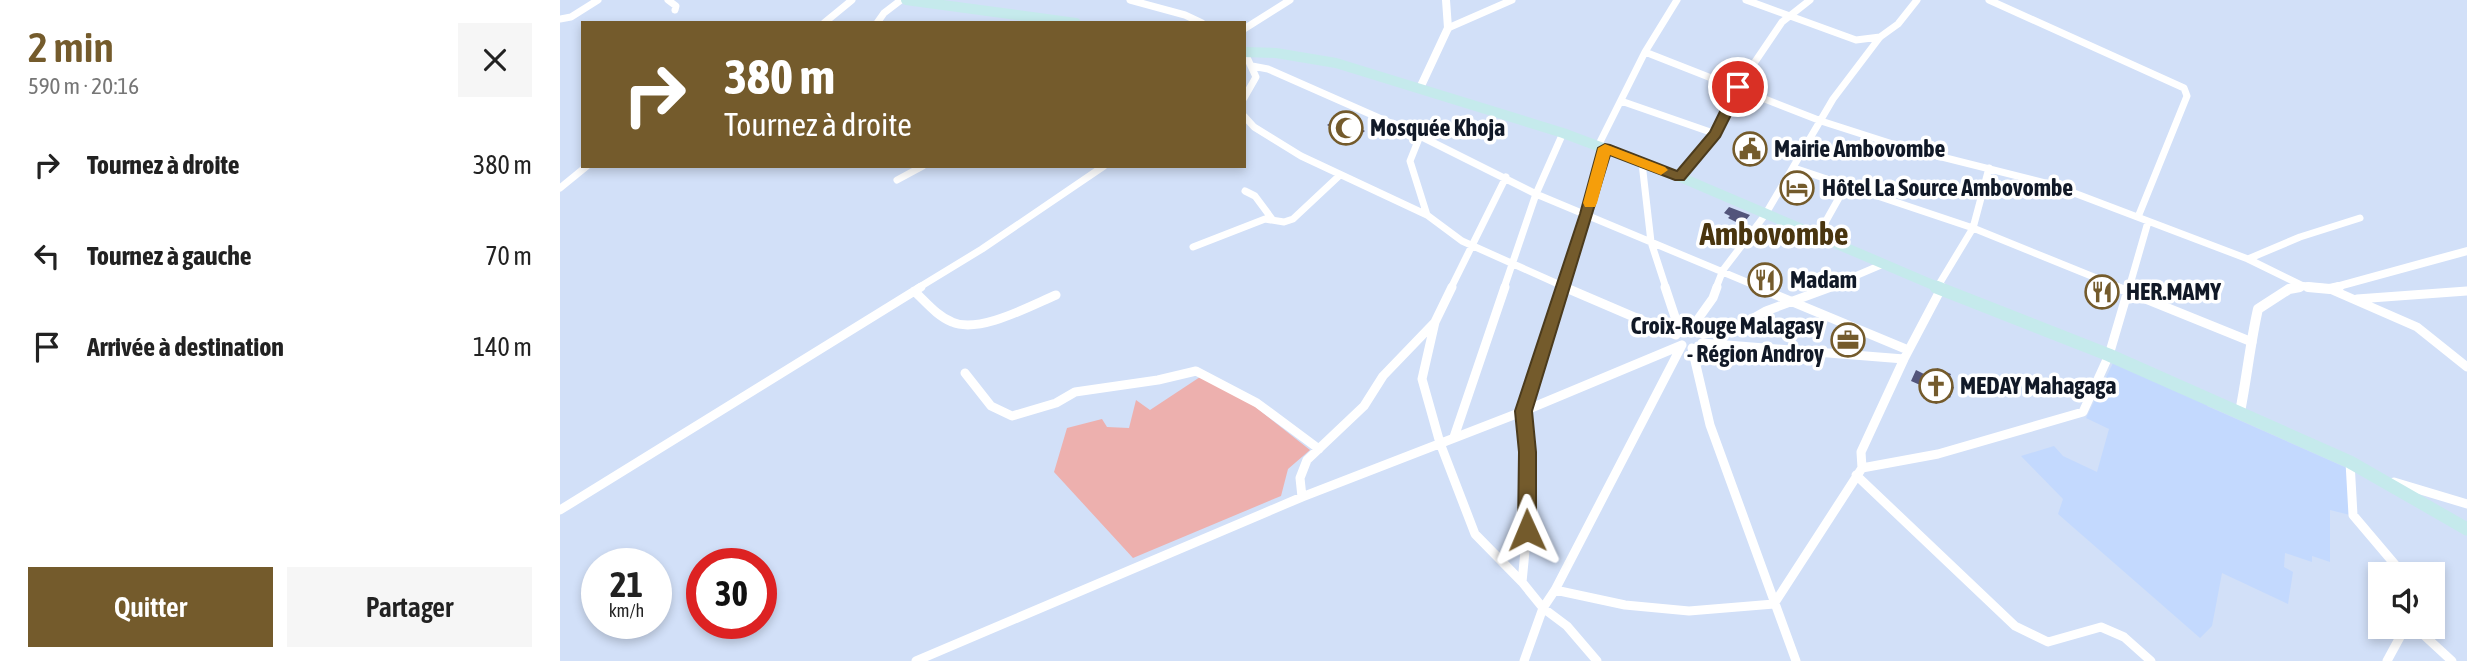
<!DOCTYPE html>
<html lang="fr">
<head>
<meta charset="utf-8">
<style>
  body { margin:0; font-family:"Asap Condensed",sans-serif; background:#f6f6f6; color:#222; height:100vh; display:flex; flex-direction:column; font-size:26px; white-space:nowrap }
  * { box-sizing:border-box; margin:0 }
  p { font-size:23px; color:#767676 }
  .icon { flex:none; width:38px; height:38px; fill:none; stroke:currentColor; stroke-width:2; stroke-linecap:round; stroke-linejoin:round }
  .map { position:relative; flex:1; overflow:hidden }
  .details { display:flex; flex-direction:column; background:#fff; width:560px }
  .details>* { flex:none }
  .hud { position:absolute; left:21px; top:21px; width:665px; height:147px; border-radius:0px; box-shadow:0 4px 10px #0003; background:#745b2c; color:#fff; overflow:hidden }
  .controls { position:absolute; left:1808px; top:562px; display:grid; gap:14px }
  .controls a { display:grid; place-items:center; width:77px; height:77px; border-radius:0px; background:#fff; box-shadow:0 4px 10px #0003; font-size:35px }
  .speed { position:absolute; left:21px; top:548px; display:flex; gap:14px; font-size:35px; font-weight:700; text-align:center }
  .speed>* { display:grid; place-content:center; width:91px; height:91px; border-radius:50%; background:#fff; box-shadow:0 4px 10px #0003; line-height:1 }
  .speed small { font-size:18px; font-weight:400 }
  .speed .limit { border:10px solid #d22; background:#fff; color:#111 }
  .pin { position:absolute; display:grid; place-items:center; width:60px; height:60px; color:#fff; margin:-30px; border:4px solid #fff; border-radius:50%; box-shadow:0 2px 7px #0007 }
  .me { position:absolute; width:77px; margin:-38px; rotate:359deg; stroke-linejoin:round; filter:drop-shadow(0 0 5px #0008) }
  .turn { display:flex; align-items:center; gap:24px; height:147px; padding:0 28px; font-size:32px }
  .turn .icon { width:91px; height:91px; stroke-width:2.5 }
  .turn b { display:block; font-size:49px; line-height:60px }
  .round { display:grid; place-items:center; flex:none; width:74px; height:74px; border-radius:0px; background:#f6f6f6 }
  .overview { display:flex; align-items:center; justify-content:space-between; height:119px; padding:0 28px }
  h1 { font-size:42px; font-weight:600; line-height:52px; color:#745b2c }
  .cta { display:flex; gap:14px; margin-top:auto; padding:14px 28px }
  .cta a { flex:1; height:80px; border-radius:0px; background:#745b2c; color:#fff; font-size:28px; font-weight:600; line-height:80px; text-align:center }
  .cta a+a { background:#f6f6f6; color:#222 }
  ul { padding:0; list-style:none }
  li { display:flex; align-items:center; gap:21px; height:91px; padding:0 28px }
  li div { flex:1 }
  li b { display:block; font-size:26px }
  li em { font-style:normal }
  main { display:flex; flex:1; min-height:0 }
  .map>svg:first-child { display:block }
  .built { fill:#c3d9fe }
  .green { fill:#edb0ae }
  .building { fill:#53557b }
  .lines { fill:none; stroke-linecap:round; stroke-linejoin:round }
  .minor-far1 { stroke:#fff; stroke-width:7 }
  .minor { stroke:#fff; stroke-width:9 }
  .tertiary-far1 { stroke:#fff; stroke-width:8 }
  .tertiary { stroke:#fff; stroke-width:10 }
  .secondary-far1 { stroke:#c5eaec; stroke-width:10 }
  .secondary { stroke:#c5eaec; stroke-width:13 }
  .route { fill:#745b2c; stroke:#4b3b1d; stroke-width:2 }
  .slow { fill:#f59e0b }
  .labels { text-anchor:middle; stroke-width:7; stroke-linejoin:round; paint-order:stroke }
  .poi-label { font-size:24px; font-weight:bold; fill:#111927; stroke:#fff; text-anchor:start }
  .district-label { font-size:32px; font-weight:bold; fill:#49350f; stroke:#fff }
</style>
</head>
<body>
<main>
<section class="details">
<div class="overview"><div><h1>2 min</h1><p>590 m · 20:16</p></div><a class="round"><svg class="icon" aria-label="close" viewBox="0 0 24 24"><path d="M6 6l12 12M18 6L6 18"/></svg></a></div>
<ul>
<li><svg class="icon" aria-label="right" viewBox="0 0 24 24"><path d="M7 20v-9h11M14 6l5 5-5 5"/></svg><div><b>Tournez à droite</b></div><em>380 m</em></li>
<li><svg class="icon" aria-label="left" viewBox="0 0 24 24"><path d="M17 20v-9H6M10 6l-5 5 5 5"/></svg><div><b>Tournez à gauche</b></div><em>70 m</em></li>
<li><svg class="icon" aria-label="arrive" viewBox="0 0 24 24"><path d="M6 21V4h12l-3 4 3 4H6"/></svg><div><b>Arrivée à destination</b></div><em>140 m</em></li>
</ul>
<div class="cta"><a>Quitter</a><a>Partager</a></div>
</section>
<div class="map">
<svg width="1907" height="661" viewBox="0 0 1907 661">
  <rect width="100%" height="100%" fill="#d2e0f8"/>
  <path class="built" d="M 1555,359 L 1648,402 L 1647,406 L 1787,468 L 1790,515 L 1770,510 L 1770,562 L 1752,556 L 1752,562 L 1725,553 L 1724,567 L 1733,572 L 1728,604 L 1662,573 L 1652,626 L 1640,638 L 1498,514 L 1503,499 L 1461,456 L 1494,446 L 1503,456 L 1537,472 L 1549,429 L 1526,418 Z"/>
  <path class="green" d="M 640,377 L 693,405 L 750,450 L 728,469 L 721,496 L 573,558 L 494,472 L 507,428 L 542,419 L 547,427 L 569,428 L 576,400 L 590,410 Z"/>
  <path class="building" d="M 779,117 L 805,131 L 793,140 L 767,125 Z
    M 1169,207 L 1190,215 L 1182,225 L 1168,218 L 1170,216 L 1164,213 Z
    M 1377,368 L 1391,374 L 1386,384 L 1394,387 L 1390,398 L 1381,394 L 1377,404 L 1363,398 L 1367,388 L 1351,381 L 1356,370 L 1372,378 Z"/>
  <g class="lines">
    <path class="minor-far1" d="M 108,0 L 116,6 L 115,10
      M 570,0 L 625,15 L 642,23
      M 1186,0 L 1296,40 L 1320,37
      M 1429,0 L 1624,88 L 1627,96 L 1578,217
      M 0,19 L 11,17 L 38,0
      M 264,23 L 292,0
      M 317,23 L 324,13 L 341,0
      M 888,28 L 952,0
      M 684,29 L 730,0
      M 684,51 L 696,77 L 684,98
      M 1085,52 L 1261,121 L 1342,147 L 1493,185 L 1688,259 L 1743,286
      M 692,66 L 708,69 L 860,136 L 976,194 L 1201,288
      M 1061,101 L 1156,134
      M 684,116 L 694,127 L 741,156 L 867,215 L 902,241 L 1007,288
      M 860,136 L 850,161 L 867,215
      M 1038,146 L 1085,52 L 1117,0
      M 1082,163 L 1091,242 L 1106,288
      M 1234,168 L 1413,228 L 1561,288
      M 1120,177 L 1156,134 L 1178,87 L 1222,22 L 1250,0
      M 337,180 L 363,166
      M 0,188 L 27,166
      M 685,191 L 695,196 L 712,219
      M 1257,237 L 1285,187
      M 633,247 L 705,219 L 724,222 L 733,219 L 780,175
      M 1688,259 L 1740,237 L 1800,218
      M 1378,286 L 1413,228 L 1429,168
      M 358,288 L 422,249 L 544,166
      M 891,288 L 946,177
      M 944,288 L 976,194 L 1003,133
      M 1002,288 L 1045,148
      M 1156,288 L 1163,270 L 1205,215 L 1273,99 L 1320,37 L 1338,24 L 1357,0
      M 1267,288 L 1321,265
      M 1569,288 L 1588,222"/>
    <path class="minor" d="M 892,287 L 875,322 L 862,379 L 880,443 L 915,534 L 962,582 L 983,608 L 1007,626 L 1037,661
      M 1004,287 L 1116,335
      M 1105,287 L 1119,329
      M 1197,287 L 1348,350
      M 1556,287 L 1692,342
      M 1770,289 L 1857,327 L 1907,367
      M 354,291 C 366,302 377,316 392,322 C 419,334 470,306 496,295
      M 1797,299 L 1907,291
      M 1133,326 L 1153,298 L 1157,287
      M 1143,334 L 1171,331 L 1206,311 L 1271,287
      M 1142,343 L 1344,359
      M 1132,348 L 1150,425 L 1236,661
      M 405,373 L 431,406 L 452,416 L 496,403 L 515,392 L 598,380 L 636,371 L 697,403 L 759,449
      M 894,437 L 945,287
      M 1790,462 L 1793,515 L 1843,574
      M 1302,468 L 1378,454 L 1523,412 L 1549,355 L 1569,287
      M 1296,475 L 1455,626 L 1488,642 L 1541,627 L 1564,637 L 1591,661
      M 1834,482 L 1907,504
      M 742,497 L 740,478 L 747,460 L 804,406 L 823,376 L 875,322
      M 0,510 L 361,287
      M 962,582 L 968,520 L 964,411 L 1002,287
      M 995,590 L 1065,605 L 1129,611 L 1214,604 L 1302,468 L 1301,452 L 1344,359 L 1382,287
      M 1854,626 L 1892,661
      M 356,661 L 742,497 L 964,411 L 1122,345
      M 964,661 L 983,608 L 995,590 L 1122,345
      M 1827,661 L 1846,626"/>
    <path class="tertiary-far1" d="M 860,88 L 888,28 L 886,0
      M 1732,288 L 1743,286 L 1764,288
      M 1772,288 L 1907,251"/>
    <path class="tertiary" d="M 1748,287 L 1770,289 L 1779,287
      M 1680,412 C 1687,377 1690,344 1698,309 L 1729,289 L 1740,287"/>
    <path class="secondary-far1" d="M 346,0 L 516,23
      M 684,52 L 716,53 L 776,63 L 1003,133 L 1120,177 L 1380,288"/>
    <path class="secondary" d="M 1376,287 L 1549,355 L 1790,462 L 1907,529"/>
  </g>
  <path class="route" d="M 1178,83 L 1185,87 L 1160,137 L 1124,180 L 1115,180 L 1050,155 L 972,411 L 976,452 L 976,530 L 973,536 L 967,538 L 960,536 L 958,530 L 959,452 L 955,411 L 1020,214 L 1038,148 L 1045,144 L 1050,145 L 1117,171 L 1150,132 L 1172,87 Z"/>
  <path class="slow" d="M 1045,144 L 1105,167 L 1108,170 L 1101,175 L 1050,155 L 1037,203 L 1035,207 L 1025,207 L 1023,203 L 1038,148 Z"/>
  <defs>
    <symbol id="mosque-ring" viewBox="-11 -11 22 22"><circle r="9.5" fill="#fff" stroke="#745b2c" stroke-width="1.5"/><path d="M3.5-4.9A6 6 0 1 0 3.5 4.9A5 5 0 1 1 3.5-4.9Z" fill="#745b2c"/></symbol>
    <symbol id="civic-ring" viewBox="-11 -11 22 22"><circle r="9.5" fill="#fff" stroke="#745b2c" stroke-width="1.5"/><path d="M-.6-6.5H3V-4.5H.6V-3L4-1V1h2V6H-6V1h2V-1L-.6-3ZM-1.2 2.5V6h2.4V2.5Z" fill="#745b2c"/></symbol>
    <symbol id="hotel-ring" viewBox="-11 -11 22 22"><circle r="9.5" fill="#fff" stroke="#745b2c" stroke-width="1.5"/><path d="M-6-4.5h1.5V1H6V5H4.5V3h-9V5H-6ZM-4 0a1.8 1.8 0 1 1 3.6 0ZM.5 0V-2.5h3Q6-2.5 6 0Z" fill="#745b2c"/></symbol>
    <symbol id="restaurant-ring" viewBox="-11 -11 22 22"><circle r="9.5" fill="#fff" stroke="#745b2c" stroke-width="1.5"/><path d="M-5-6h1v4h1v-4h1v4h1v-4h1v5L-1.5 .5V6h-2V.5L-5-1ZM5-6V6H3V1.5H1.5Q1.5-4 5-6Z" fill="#745b2c"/></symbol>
    <symbol id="office-ring" viewBox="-11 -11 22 22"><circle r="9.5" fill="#fff" stroke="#745b2c" stroke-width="1.5"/><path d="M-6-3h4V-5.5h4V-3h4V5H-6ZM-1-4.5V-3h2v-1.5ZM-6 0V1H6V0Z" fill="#745b2c"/></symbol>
    <symbol id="church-ring" viewBox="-11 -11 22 22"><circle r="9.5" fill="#fff" stroke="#745b2c" stroke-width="1.5"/><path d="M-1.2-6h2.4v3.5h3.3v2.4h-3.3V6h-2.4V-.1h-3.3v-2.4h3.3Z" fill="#745b2c"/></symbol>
  </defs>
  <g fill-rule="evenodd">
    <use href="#mosque-ring" x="767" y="109" width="38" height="38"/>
    <use href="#civic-ring" x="1171" y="130" width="38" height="38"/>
    <use href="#hotel-ring" x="1218" y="169" width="38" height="38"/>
    <use href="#restaurant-ring" x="1186" y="261" width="38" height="38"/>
    <use href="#restaurant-ring" x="1523" y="273" width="38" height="38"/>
    <use href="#office-ring" x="1269" y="321" width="38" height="38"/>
    <use href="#church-ring" x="1357" y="367" width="38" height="38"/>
  </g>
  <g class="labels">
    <g class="poi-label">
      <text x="810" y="136">Mosquée Khoja</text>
      <text x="1214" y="157">Mairie Ambovombe</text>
      <text x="1262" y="196">Hôtel La Source Ambovombe</text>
      <text x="1230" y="288">Madam</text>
      <text x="1566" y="300">HER.MAMY</text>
      <text x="1264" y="334" text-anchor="end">Croix-Rouge Malagasy<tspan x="1264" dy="28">- Région Androy</tspan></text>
      <text x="1400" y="394">MEDAY Mahagaga</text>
    </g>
    <g class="district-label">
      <text x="1214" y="245">Ambovombe</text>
    </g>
  </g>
</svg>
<div class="controls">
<a><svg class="icon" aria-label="sound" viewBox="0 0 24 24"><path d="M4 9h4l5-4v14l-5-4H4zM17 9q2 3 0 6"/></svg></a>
</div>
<div class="speed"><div>21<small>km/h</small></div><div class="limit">30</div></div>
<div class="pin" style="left:1178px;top:87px;background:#d93025"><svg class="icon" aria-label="arrive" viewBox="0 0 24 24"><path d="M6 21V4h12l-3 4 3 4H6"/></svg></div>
<svg class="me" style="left:967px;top:530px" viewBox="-20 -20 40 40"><path d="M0-17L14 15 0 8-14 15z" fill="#745b2c" stroke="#fff" stroke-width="4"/></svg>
<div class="hud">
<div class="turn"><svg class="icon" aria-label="right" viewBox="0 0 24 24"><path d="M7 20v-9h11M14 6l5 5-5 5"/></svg><div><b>380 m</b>Tournez à droite</div></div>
</div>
</div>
</main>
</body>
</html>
